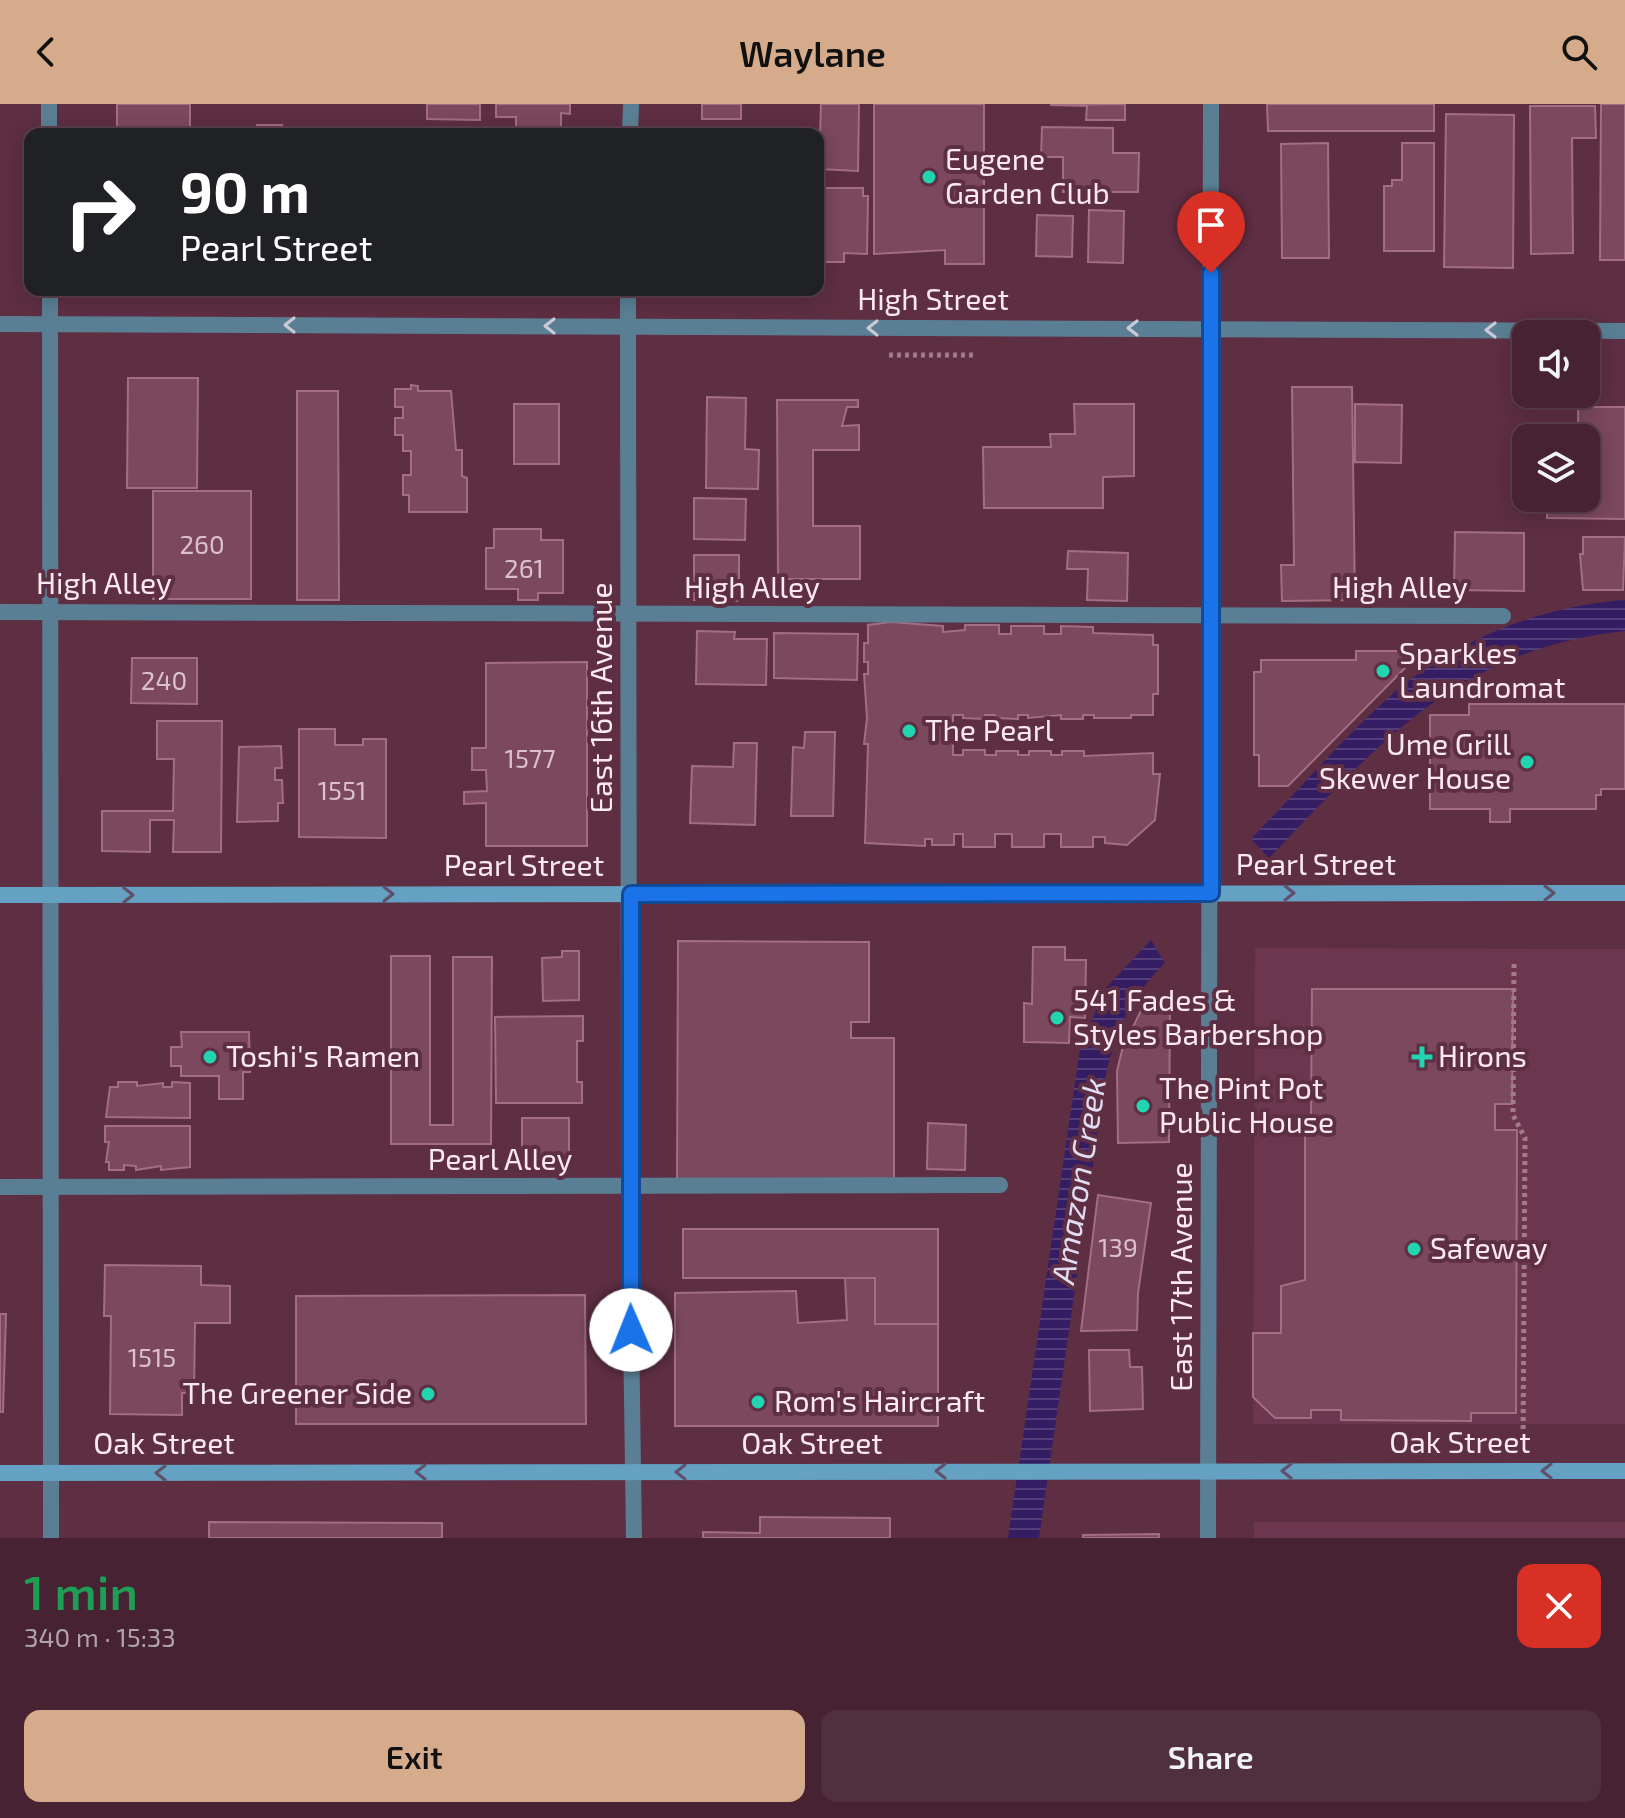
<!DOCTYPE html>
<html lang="en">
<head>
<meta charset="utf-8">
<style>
  body { margin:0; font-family:"Exo 2",sans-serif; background:#502f3e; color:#f1f3f6; height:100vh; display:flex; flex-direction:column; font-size:30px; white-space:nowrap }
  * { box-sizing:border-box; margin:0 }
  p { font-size:26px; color:#b0a4ac }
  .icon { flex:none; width:44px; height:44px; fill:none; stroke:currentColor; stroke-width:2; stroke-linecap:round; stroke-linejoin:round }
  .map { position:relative; height:1434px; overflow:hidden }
  .drawer { display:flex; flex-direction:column; background:#462232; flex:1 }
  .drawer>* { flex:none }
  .banner { position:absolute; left:24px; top:24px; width:800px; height:168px; border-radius:16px; box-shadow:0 4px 20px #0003,0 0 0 2px #5e3f4d; background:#202124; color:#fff; overflow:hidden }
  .buttons { position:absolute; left:1512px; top:216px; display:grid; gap:16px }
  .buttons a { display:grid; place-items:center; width:88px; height:88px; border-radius:16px; background:#462232; box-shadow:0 4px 20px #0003,0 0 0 2px #5e3f4d; font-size:40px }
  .pin { position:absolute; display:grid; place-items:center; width:68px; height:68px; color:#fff; margin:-82px -34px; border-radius:50% 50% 50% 0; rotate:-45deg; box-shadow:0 0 8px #0007 }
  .pin .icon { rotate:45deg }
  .me { position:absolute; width:88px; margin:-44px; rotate:359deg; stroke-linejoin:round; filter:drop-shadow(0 0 6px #0008) }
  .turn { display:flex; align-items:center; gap:28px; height:168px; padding:0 24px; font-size:36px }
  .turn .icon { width:104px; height:104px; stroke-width:2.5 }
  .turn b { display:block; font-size:56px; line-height:68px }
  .round { display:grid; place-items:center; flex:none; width:84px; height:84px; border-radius:16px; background:#502f3e }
  .headline { display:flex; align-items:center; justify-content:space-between; height:136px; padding:0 24px }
  h1 { font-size:48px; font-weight:600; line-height:60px; color:#1e9e55 }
  .cta { display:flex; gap:16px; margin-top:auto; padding:16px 24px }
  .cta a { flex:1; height:92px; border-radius:16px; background:#d6ab8b; color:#111; font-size:32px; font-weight:600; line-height:92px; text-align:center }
  .cta a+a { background:#502f3e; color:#f1f3f6 }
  header { display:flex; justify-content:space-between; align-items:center; height:104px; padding:0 24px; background:#d6ab8b; color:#111; font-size:36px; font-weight:600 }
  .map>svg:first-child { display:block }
  .built { fill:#6c364e }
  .water { fill:url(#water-rules) }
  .building { fill:#7b485e; stroke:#a36d83; stroke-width:2 }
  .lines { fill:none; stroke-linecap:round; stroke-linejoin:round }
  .path { stroke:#a07c8b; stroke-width:5; stroke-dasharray:4 4; stroke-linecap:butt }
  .service { stroke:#5a7f94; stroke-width:16 }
  .minor { stroke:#5a7f94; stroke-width:16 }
  .tertiary { stroke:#5a7f94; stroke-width:16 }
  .secondary { stroke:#64a1c3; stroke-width:16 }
  .oneway { stroke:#cbc9d4 }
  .oneway2 { stroke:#605069 }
  .route-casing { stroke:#114b97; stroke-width:20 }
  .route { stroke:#1a73e8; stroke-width:14 }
  .poi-dot { fill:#20d5b0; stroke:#5e2e43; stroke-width:3 }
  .labels { text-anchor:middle; stroke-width:8; stroke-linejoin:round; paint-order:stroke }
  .number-label { font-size:26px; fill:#dcc1cc }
  .poi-label { font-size:30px; fill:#fce9f0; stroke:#5e2e43; text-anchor:start }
  .street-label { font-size:30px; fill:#fce9f0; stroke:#5e2e43 }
  .water-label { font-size:32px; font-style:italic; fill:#e0dcf2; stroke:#5e2e43 }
</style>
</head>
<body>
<header><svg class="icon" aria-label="back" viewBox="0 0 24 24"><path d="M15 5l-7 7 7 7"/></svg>Waylane<svg class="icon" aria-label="search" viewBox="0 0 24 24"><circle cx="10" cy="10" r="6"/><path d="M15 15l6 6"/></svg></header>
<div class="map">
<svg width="1625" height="1434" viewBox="0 0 1625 1434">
  <defs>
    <pattern id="water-rules" width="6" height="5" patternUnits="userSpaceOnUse" patternTransform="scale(2)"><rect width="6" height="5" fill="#351d64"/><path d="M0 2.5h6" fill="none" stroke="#533e7a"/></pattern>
  </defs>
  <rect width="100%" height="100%" fill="#5e2e43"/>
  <path class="built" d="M 1255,844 L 1625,845 L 1625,1320 L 1253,1320 Z
    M 1254,1418 L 1625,1418 L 1625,1434 L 1254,1434 Z"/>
  <path class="water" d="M 1625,496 L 1625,527 C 1457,545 1378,641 1269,754 L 1251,735 C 1299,686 1344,632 1396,587 C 1457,535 1545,501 1625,496 Z
    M 1151,836 L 1165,859 C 1132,891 1116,926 1106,970 L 1039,1434 L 1008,1434 L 1080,945 L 1105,885 Z"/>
  <path class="building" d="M 117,0 L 190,0 L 190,30 L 117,30 Z
    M 427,0 L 480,0 L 480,16 L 427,15 Z
    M 496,0 L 570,0 L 570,10 L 561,9 L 561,24 L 516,24 L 516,13 L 496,13 Z
    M 702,0 L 741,0 L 741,15 L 702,15 Z
    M 821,0 L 859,0 L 858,67 L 819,65 Z
    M 874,0 L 984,0 L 984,160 L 945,160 L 945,146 L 874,150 Z
    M 1125,0 L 1125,16 L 1086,16 L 1087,2 L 1050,1 Z
    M 1267,0 L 1434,0 L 1434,27 L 1268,27 Z
    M 1601,0 L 1625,0 L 1625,156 L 1600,156 Z
    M 1530,2 L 1595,2 L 1596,34 L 1572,34 L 1573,149 L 1531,150 Z
    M 1446,10 L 1514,11 L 1513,164 L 1444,163 Z
    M 257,21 L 282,21 L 282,28 L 287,30 L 202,30 L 257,27 Z
    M 1042,23 L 1113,24 L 1113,49 L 1139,49 L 1138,88 L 1063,88 L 1063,53 L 1041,53 Z
    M 1328,39 L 1329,154 L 1282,154 L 1281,40 Z
    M 1402,39 L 1434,39 L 1434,147 L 1384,147 L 1384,82 L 1392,82 L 1392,76 L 1402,76 Z
    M 822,84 L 863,84 L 863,92 L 868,92 L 867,150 L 844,149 L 844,158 L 821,158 Z
    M 1089,106 L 1124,107 L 1123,159 L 1088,158 Z
    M 1037,111 L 1073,112 L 1072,153 L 1036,152 Z
    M 128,274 L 198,274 L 197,384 L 127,384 Z
    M 411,281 L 418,282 L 418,287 L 451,287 L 456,346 L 462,346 L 462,372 L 467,374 L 467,408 L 409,408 L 409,391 L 403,391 L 403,371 L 411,371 L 411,347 L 403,347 L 403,331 L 395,331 L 395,314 L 403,314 L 403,303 L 395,303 L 395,285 L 411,285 Z
    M 1292,283 L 1352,283 L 1355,496 L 1282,497 L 1281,461 L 1294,461 Z
    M 297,287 L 338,287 L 339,496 L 297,496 Z
    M 707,293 L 746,294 L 745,345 L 759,346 L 758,385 L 706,384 Z
    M 777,296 L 858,296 L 858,303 L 847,303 L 842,322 L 859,321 L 859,346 L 813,346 L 813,422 L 860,422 L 860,475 L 778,475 Z
    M 514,300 L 559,300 L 559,360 L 514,360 Z
    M 1074,300 L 1134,300 L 1134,372 L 1103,373 L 1103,404 L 984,404 L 983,343 L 1051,343 L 1050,330 L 1075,330 Z
    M 1355,300 L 1402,301 L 1401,359 L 1355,358 Z
    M 1578,303 L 1625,303 L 1625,415 L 1547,414 L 1547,394 L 1586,394 L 1586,334 L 1578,334 Z
    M 153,387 L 251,387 L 251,495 L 153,495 Z
    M 694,394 L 746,395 L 745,436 L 694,435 Z
    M 494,425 L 541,425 L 541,436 L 563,436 L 563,489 L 538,489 L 538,496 L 518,496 L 518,485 L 486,485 L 486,444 L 494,444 Z
    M 1455,428 L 1524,429 L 1524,487 L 1454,486 Z
    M 1583,433 L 1625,433 L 1623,486 L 1583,486 L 1580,450 L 1583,450 Z
    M 1068,447 L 1128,449 L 1127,497 L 1087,496 L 1088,465 L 1067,465 Z
    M 694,451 L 739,451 L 739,497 L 694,496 Z
    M 891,518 L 943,522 L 943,528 L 965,526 L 965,521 L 999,521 L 999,530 L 1011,530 L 1011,522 L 1044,522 L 1044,530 L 1061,530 L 1061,522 L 1093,523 L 1093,529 L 1153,531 L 1153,541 L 1158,541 L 1158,590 L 1153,590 L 1153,611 L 1131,611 L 1131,614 L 1094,614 L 1094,611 L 1083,611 L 1083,615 L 1061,615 L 1061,611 L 1028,614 L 1028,611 L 1018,611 L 1018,615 L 995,614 L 995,611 L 985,611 L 985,615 L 963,614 L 963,611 L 953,611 L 953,651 L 963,651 L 963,646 L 985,646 L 985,651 L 996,651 L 996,647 L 1018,647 L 1018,651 L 1029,651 L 1029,647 L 1051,647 L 1051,651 L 1062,651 L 1062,647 L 1084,647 L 1084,652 L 1153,649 L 1153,670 L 1160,670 L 1155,716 L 1127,741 L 1105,739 L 1105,733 L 1093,733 L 1093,743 L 1061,743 L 1061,730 L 1044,730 L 1044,743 L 1012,743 L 1012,730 L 995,730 L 995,743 L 963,743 L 963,730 L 954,730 L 954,741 L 932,741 L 932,735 L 925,735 L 925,742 L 865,739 L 868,640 L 864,640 L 867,614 L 864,570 L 868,570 L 868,558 L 864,558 L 864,539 L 868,539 L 868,521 Z
    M 697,527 L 735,528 L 734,535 L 767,535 L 766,581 L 696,580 Z
    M 774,529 L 858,530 L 857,576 L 774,574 Z
    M 1356,547 L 1410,547 L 1416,553 L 1288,682 L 1259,682 L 1259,651 L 1254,651 L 1254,568 L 1261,568 L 1261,556 L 1356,556 Z
    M 132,554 L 197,554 L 197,600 L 131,599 Z
    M 587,558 L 587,742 L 486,742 L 486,699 L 464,700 L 464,688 L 487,687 L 486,666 L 472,666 L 472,644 L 486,644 L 486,559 Z
    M 1469,600 L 1625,600 L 1625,685 L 1601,685 L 1601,691 L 1596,691 L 1596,705 L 1510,705 L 1510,718 L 1490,718 L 1490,705 L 1430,705 L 1430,611 L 1469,611 Z
    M 157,617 L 222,617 L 221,748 L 173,748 L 174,716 L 150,716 L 150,748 L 102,747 L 102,707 L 173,707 L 174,655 L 157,655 Z
    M 299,625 L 335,625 L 335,641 L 363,641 L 363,635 L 386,635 L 386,734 L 299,733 Z
    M 805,628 L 835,628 L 833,712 L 791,712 L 793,643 L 804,644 Z
    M 734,639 L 757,639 L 755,721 L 690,719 L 692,662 L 733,663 Z
    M 281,642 L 282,664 L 275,664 L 275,676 L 282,676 L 283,699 L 278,699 L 278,717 L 237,718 L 239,643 Z
    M 678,837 L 869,838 L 869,918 L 851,918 L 851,934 L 894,934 L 894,1076 L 677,1076 Z
    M 1033,843 L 1065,843 L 1065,856 L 1086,856 L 1085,914 L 1070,913 L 1069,939 L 1024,938 L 1024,899 L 1032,900 Z
    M 562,847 L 579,847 L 579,896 L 543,897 L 542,854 L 562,853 Z
    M 391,852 L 430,852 L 430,1021 L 453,1021 L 453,853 L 492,853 L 491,1040 L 391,1040 Z
    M 1312,885 L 1513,885 L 1512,1000 L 1495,1000 L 1495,1026 L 1517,1026 L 1516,1309 L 1471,1309 L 1471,1317 L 1341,1316 L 1341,1306 L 1311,1306 L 1311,1314 L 1275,1314 L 1253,1293 L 1253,1229 L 1281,1229 L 1281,1182 L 1305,1176 L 1305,1017 L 1311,1017 Z
    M 1170,899 L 1169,1038 L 1118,1039 L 1117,967 L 1122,946 L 1144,900 Z
    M 583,912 L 583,937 L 577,937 L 577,978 L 582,978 L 582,999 L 496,999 L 495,913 Z
    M 181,928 L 249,928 L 250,968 L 243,968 L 243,995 L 219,995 L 219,972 L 181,972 L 181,962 L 171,962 L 171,943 L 182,943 Z
    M 118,978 L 137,978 L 137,982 L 163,979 L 163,983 L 172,983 L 172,978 L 190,979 L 190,1014 L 106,1013 L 110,983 L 118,983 Z
    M 522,1014 L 569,1014 L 569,1061 L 522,1060 Z
    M 928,1019 L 966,1021 L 965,1066 L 927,1065 Z
    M 105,1022 L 190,1022 L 190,1063 L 161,1066 L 161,1062 L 136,1066 L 136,1062 L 124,1061 L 124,1066 L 109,1066 L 109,1058 L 106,1058 L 109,1038 L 105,1038 Z
    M 1098,1091 L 1151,1099 L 1138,1189 L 1137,1226 L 1081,1227 Z
    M 683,1125 L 938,1125 L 938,1220 L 875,1220 L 875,1174 L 683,1174 Z
    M 105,1161 L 201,1162 L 201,1181 L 230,1182 L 230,1219 L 195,1219 L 194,1289 L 182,1289 L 182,1311 L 110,1310 L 111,1212 L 104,1212 Z
    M 845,1174 L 875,1174 L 875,1220 L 938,1220 L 938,1322 L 675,1322 L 675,1189 L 796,1187 L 798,1219 L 847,1216 Z
    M 585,1191 L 586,1320 L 296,1320 L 296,1192 Z
    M 0,1210 L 6,1210 L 3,1308 L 0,1308 Z
    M 1089,1246 L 1129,1246 L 1130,1263 L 1142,1263 L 1143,1305 L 1090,1307 Z
    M 760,1413 L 890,1414 L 890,1434 L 703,1434 L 703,1428 L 760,1429 Z
    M 209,1418 L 442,1419 L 442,1434 L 209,1434 Z
    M 1159,1430 L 1159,1434 L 1083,1434 L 1083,1431 Z"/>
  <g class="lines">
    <path class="path" d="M 889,251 L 975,251
      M 1514,860 L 1513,1011 L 1525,1034 L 1523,1346"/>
    <path class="service" d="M 0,508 L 1503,512
      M 0,1083 L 1000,1081"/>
    <path class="minor" d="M 49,0 L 49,30
      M 630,30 L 631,0
      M 50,186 L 51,1434
      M 628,186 L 629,1084 L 634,1434
      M 1208,1434 L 1211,0"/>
    <path class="tertiary" d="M 0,220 L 1625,227"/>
    <path class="secondary" d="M 0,791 L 1625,789
      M 0,1369 L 1625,1367"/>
  </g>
  <defs><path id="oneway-chevron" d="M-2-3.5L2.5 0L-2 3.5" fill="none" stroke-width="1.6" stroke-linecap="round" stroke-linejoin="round" transform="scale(2)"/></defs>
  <g class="oneway">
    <use href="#oneway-chevron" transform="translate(290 221) rotate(-180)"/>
    <use href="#oneway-chevron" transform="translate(550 222) rotate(-180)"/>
    <use href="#oneway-chevron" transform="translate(873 224) rotate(-180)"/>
    <use href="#oneway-chevron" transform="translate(1133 224) rotate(-180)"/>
    <use href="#oneway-chevron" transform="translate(1491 226) rotate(-180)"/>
  </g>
  <g class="oneway2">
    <use href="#oneway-chevron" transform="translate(1289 789)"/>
    <use href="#oneway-chevron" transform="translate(1549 789)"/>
    <use href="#oneway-chevron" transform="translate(388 790)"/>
    <use href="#oneway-chevron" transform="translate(128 791)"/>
    <use href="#oneway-chevron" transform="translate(941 1367) rotate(180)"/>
    <use href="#oneway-chevron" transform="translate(1287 1367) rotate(180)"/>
    <use href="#oneway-chevron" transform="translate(1547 1367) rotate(180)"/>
    <use href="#oneway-chevron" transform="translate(421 1368) rotate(180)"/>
    <use href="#oneway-chevron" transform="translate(681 1368) rotate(180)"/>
    <use href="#oneway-chevron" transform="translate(161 1369) rotate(180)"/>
  </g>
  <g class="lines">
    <defs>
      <path id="route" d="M 631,1226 L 631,790 L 1211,789 L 1211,169"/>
    </defs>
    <use href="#route" class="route-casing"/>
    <use href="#route" class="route"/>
  </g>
  <g class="poi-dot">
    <circle cx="929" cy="73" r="8"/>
    <circle cx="1383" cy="567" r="8"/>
    <circle cx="909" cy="627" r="8"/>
    <circle cx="1527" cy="658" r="8"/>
    <circle cx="1057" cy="914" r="8"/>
    <circle cx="210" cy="953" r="8"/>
    <path d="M1418 941h8v8h8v8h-8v8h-8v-8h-8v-8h8z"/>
    <circle cx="1143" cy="1002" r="8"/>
    <circle cx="1414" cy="1145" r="8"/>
    <circle cx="428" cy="1290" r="8"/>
    <circle cx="758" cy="1298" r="8"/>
  </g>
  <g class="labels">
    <g class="number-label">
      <text x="202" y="450">260</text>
      <text x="524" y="474">261</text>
      <text x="164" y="586">240</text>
      <text x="530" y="664">1577</text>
      <text x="342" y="696">1551</text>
      <text x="1118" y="1153">139</text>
      <text x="152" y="1263">1515</text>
    </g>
    <g class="poi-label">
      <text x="945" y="66">Eugene<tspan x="945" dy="34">Garden Club</tspan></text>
      <text x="1399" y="560">Sparkles<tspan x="1399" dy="34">Laundromat</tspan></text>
      <text x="925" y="637">The Pearl</text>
      <text x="1511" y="651" text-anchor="end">Ume Grill<tspan x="1511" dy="34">Skewer House</tspan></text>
      <text x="1073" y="907">541 Fades &amp;<tspan x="1073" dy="34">Styles Barbershop</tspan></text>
      <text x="226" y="963">Toshi's Ramen</text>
      <text x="1438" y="963">Hirons</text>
      <text x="1159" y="995">The Pint Pot<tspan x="1159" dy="34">Public House</tspan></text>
      <text x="1430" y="1155">Safeway</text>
      <text x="412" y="1300" text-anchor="end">The Greener Side</text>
      <text x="774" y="1308">Rom's Haircraft</text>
    </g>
    <g class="street-label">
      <text x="933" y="206">High Street</text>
      <text x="104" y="490">High Alley</text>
      <text x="752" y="494">High Alley</text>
      <text x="1400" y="494">High Alley</text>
      <text transform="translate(602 594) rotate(-90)" y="10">East 16th Avenue</text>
      <text x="1316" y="771">Pearl Street</text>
      <text x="524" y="772">Pearl Street</text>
      <text x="500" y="1066">Pearl Alley</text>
      <text transform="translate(1182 1173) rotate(-90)" y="10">East 17th Avenue</text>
      <text x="1460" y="1349">Oak Street</text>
      <text x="164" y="1350">Oak Street</text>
      <text x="812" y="1350">Oak Street</text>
    </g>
    <g class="water-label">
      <text transform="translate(1079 1077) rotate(-81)" y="11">Amazon Creek</text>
    </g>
  </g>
</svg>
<div class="buttons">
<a><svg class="icon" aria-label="sound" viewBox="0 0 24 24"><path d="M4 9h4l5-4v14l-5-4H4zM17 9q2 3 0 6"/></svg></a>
<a><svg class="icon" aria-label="layers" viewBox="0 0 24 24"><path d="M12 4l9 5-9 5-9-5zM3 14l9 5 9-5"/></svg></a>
</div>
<div class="pin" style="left:1211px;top:169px;background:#d93025"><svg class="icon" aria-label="arrive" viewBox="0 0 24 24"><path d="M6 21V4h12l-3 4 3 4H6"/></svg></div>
<svg class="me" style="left:631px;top:1226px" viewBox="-20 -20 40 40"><circle r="19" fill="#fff"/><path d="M0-13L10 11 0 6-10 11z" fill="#1a73e8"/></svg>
<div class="banner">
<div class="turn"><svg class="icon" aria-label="right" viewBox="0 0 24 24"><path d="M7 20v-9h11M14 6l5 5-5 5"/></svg><div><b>90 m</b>Pearl Street</div></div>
</div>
</div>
<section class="drawer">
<div class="headline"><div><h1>1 min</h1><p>340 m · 15:33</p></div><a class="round" style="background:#d93025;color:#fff"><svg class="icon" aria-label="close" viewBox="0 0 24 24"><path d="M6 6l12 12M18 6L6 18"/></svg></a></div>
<div class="cta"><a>Exit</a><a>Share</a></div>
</section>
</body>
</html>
